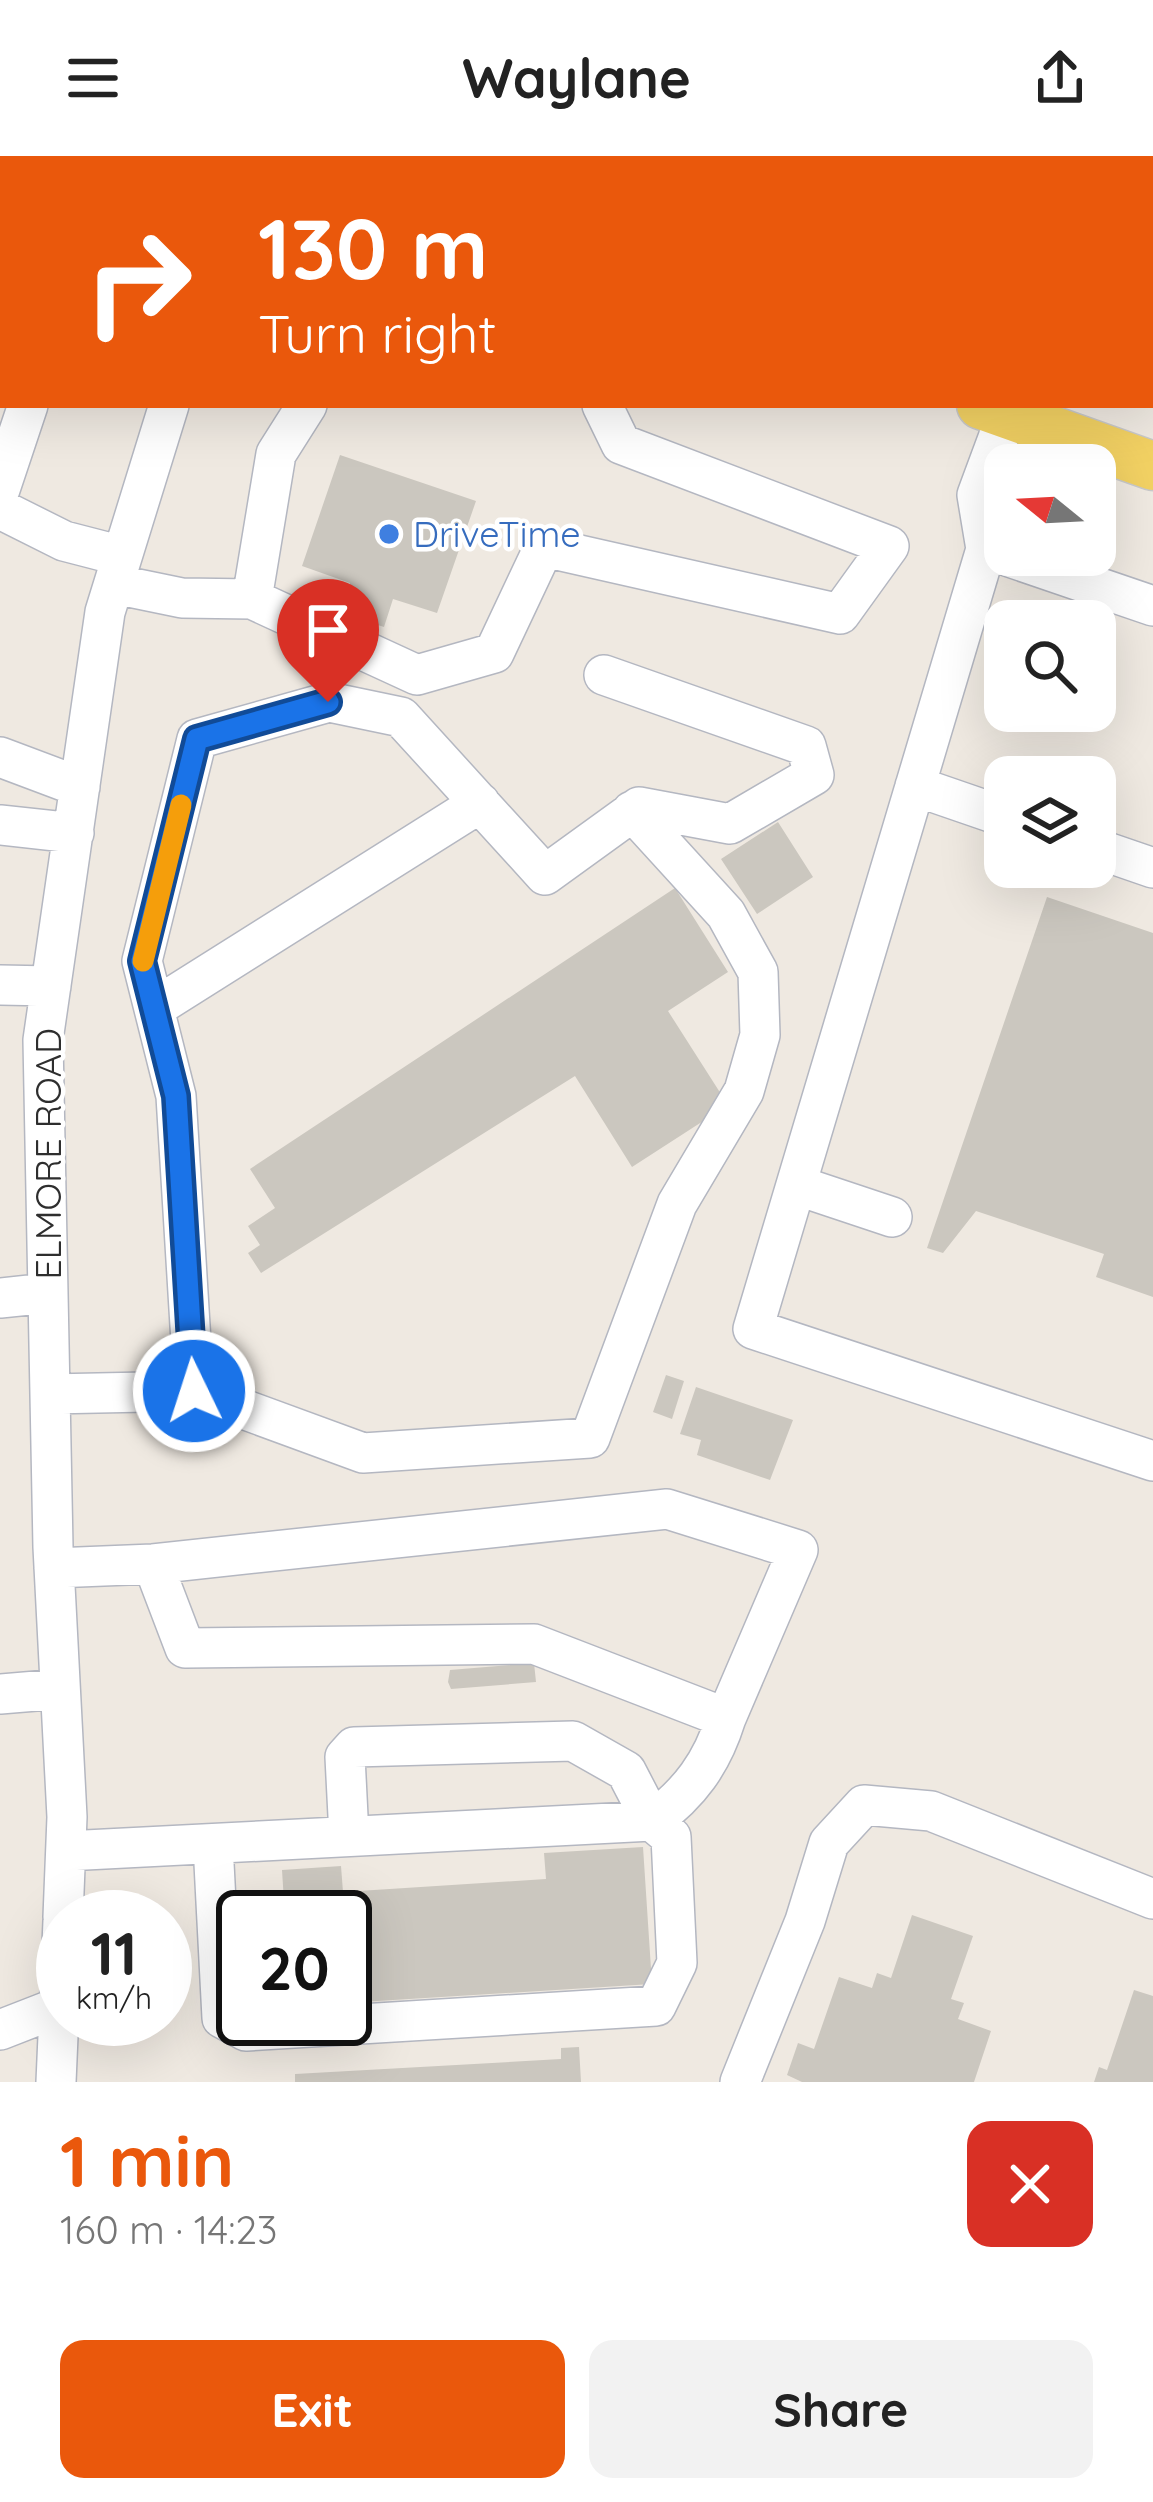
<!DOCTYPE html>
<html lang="en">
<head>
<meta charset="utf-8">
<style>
  body { margin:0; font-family:Quicksand,sans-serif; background:#f2f2f2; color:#222; height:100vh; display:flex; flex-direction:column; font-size:45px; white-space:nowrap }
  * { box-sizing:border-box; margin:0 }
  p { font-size:39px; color:#767676 }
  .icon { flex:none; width:66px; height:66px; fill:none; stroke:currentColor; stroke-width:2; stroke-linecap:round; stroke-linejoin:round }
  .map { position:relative; height:1926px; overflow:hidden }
  .side { display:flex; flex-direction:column; background:#fff; flex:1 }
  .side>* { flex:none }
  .banner { position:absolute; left:0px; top:0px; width:1155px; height:252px; box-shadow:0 12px 48px #0002; background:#ea580c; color:#fff; overflow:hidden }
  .needle { width:78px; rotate:288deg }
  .buttons { position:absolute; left:984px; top:288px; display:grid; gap:24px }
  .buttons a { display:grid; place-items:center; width:132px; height:132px; border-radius:24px; background:#fff; box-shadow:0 12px 48px #0002; font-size:60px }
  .speed { position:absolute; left:36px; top:1734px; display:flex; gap:24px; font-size:60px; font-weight:700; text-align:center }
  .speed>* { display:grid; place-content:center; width:156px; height:156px; border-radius:50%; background:#fff; box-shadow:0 12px 48px #0002; line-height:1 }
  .speed small { font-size:30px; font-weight:400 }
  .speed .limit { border:6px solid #111; border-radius:18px; background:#fff; color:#111 }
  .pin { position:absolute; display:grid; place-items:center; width:102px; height:102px; color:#fff; margin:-123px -51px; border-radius:50% 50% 50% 0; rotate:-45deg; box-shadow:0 0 12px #0007 }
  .pin .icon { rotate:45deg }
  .me { position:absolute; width:132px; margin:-66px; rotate:356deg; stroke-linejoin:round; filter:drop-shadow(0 0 9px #0008) }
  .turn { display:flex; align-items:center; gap:42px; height:252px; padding:0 60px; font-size:54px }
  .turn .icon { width:156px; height:156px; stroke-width:2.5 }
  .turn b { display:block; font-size:84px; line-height:102px }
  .round { display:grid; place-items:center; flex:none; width:126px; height:126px; border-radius:24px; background:#f2f2f2 }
  .summary { display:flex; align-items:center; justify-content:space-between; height:204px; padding:0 60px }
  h1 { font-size:72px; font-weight:700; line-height:90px; color:#ea580c }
  .action { display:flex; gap:24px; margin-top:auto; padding:24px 60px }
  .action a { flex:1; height:138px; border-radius:24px; background:#ea580c; color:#fff; font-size:48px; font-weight:700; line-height:138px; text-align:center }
  .action a+a { background:#f2f2f2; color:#222 }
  header { display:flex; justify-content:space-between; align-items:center; height:156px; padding:0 60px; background:#fff; font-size:54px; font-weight:700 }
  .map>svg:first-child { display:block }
  .building { fill:#cbc7bf }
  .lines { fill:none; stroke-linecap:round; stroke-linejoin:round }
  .minor-casing { stroke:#b4b7c1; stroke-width:42 }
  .major-casing { stroke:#c9c9c9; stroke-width:51 }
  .minor { stroke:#fff; stroke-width:39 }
  .major { stroke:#f2d163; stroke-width:48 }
  .route-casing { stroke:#114b97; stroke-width:30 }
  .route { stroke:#1a73e8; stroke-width:21 }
  .slow { stroke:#f59e0b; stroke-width:21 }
  .shop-dot { fill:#3f7fe0; stroke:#fff; stroke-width:4.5 }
  .labels { text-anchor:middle; stroke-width:9; stroke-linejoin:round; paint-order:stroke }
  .shop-label { font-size:36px; fill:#366cbe; stroke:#fff; text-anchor:start }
  .street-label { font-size:36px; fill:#2e2e2e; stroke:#fff }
</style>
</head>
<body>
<header><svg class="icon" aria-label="menu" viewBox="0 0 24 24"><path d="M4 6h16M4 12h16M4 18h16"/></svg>Waylane<svg class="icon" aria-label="share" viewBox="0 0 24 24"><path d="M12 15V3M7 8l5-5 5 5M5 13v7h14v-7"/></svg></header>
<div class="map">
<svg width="1153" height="1926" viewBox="0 0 1153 1926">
  <rect width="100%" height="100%" fill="#efe9e1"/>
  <path class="building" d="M 340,299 L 476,345 L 437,457 L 393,443 L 384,471 L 340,457 L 350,427 L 302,410 Z
    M 778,666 L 813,721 L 757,758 L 721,703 Z
    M 675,732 L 728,816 L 668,855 L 728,949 L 632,1011 L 575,920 L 261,1117 L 248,1097 L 260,1089 L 248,1070 L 275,1052 L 250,1013 Z
    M 1047,741 L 1153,777 L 1153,1141 L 1096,1121 L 1104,1098 L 976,1055 L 943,1097 L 927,1092 Z
    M 666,1219 L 684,1225 L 672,1263 L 653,1256 Z
    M 696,1231 L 793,1264 L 770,1324 L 697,1299 L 701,1284 L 680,1278 Z
    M 534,1507 L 536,1526 L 451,1533 L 448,1526 L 450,1514 Z
    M 643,1691 L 652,1828 L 345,1847 L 345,1761 L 285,1761 L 282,1714 L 341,1710 L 343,1736 L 546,1723 L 544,1697 Z
    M 912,1759 L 973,1780 L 951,1843 L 964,1847 L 958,1863 L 991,1875 L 974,1926 L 802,1926 L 787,1919 L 798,1887 L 814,1893 L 839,1821 L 872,1832 L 877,1817 L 891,1822 Z
    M 1134,1834 L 1153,1840 L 1153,1926 L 1094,1926 L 1099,1911 L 1107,1914 Z
    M 579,1891 L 581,1926 L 295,1926 L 295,1918 L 561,1903 L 561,1892 Z"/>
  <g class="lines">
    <defs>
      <path id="minor" d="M 713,0 L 714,3
        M 243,3 L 244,0
        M 551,3 L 553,0
        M 871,3 L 873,0
        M 1013,3 L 1017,0
        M 0,65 L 3,67
        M 0,333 L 28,249
        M 0,353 L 64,385 L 122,400
        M 986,393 L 977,339 L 1007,258
        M 114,428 L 182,442 L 252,443 L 276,298 L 307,249
        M 252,443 L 417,519 L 494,497 L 544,391 L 840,458 L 889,390 L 621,288 L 602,249
        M 1153,450 L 986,393 L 753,1173 L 1153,1305
        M 0,601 L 80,631
        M 915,630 L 1005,661
        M 0,669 L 74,677
        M 1095,692 L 1153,712
        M 0,829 L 51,830
        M 156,851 L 480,647
        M 796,1029 L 892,1061
        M 0,1142 L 48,1137
        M 194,1235 L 363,1297 L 590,1282 L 677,1048 L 744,935 L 760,879 L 758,816 L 726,758 L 632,655
        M 50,1238 L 194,1235 L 176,940 L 142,805 L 197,583 L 329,546 L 401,561 L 545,719 L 639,651 L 730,668 L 814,619 L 806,590 L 604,519
        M 54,1412 L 153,1408 L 667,1353 L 798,1394 L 726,1562 L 534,1488 L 185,1492 L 153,1408
        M 0,1538 L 60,1533
        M 213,1688 L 222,1862 L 246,1875 L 656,1850 L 677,1807 L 671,1681 L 652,1665 L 626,1615 L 573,1585 L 354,1591 L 345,1601 L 349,1680
        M 66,1695 L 652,1665 C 690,1637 712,1607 726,1562
        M 63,1761 L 67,1661 L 53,1391 L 43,884 L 105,456 L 169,249
        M 0,1874 L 59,1851
        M 56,1926 L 63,1765
        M 740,1926 L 805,1765 L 829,1687 L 864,1649 L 931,1655 L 1153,1743"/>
      <path id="major" d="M 271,0 L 280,3
        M 981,249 L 1153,310"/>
    </defs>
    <use href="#minor" class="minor-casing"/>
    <use href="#major" class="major-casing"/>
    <use href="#minor" class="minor"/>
    <use href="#major" class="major"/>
  </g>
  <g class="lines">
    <defs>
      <path id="route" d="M 194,1235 L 176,940 L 142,805 L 197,583 L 328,546"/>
    </defs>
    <use href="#route" class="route-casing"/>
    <use href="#route" class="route"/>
    <path class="slow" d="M 143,805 L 181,649"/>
  </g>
  <circle class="shop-dot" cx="389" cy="378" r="12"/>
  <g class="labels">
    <g class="shop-label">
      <text x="413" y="391">DriveTime</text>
    </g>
    <g class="street-label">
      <text transform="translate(48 998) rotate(-90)" y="13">ELMORE ROAD</text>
    </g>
  </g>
</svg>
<div class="buttons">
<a><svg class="needle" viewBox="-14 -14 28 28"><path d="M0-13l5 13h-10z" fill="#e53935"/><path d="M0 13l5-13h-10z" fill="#767676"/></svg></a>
<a><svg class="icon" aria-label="search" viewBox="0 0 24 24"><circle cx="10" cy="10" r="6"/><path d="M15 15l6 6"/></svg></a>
<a><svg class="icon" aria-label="layers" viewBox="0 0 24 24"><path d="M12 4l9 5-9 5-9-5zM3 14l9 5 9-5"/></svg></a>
</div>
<div class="speed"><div>11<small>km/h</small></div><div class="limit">20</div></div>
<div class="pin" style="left:328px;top:546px;background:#d93025"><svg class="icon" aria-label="arrive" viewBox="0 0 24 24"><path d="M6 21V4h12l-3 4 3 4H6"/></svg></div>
<svg class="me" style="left:194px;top:1235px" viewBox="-20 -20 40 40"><circle r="17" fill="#1a73e8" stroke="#fff" stroke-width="3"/><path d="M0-11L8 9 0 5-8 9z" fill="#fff"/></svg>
<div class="banner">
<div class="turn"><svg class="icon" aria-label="right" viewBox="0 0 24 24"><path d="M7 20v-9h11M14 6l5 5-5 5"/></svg><div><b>130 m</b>Turn right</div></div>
</div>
</div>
<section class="side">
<div class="summary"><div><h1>1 min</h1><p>160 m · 14:23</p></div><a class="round" style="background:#d93025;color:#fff"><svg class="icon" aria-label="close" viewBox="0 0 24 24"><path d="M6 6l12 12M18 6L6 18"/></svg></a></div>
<div class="action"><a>Exit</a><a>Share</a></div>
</section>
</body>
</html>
